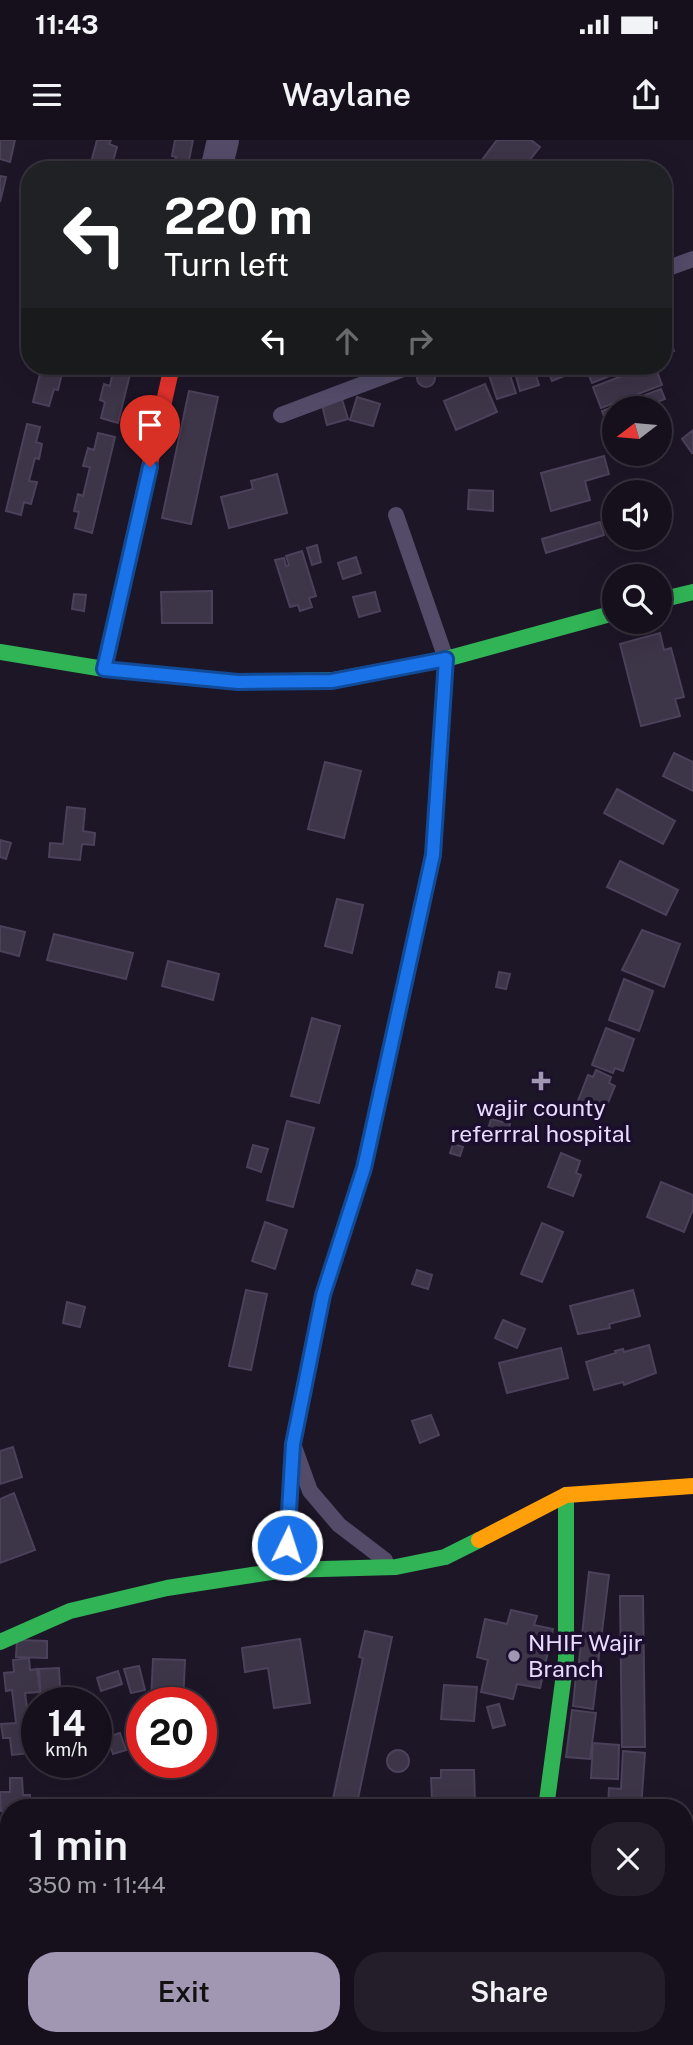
<!DOCTYPE html>
<html lang="en">
<head>
<meta charset="utf-8">
<style>
  body { margin:0; font-family:"Public Sans",sans-serif; background:#231e2a; color:#f1f3f6; height:100vh; display:flex; flex-direction:column; font-size:26px; white-space:nowrap }
  * { box-sizing:border-box; margin:0 }
  p { font-size:23px; color:#9e9da4 }
  .icon { flex:none; width:38px; height:38px; fill:none; stroke:currentColor; stroke-width:2; stroke-linecap:round; stroke-linejoin:round }
  .map { position:relative; flex:1; overflow:hidden }
  .details { position:absolute; left:0px; top:1659px; width:693px; height:247px; display:flex; flex-direction:column; background:#16101d; border-radius:28px 28px 0 0; box-shadow:0 7px 28px #0002,0 0 0 2px #35303b }
  .details>* { flex:none }
  .hud { position:absolute; left:21px; top:21px; width:651px; height:214px; border-radius:28px; box-shadow:0 7px 28px #0002,0 0 0 2px #35303b; background:#202124; color:#fff; overflow:hidden }
  .needle { width:46px; rotate:254deg }
  .controls { position:absolute; left:602px; top:256px; display:grid; gap:14px }
  .controls a { display:grid; place-items:center; width:70px; height:70px; border-radius:50%; background:#16101d; box-shadow:0 7px 28px #0002,0 0 0 2px #35303b; font-size:35px }
  .speed { position:absolute; left:21px; top:1547px; display:flex; gap:14px; font-size:35px; font-weight:700; text-align:center }
  .speed>* { display:grid; place-content:center; width:91px; height:91px; border-radius:50%; background:#16101d; box-shadow:0 7px 28px #0002,0 0 0 2px #35303b; line-height:1 }
  .speed small { font-size:18px; font-weight:400 }
  .speed .limit { border:10px solid #d22; background:#fff; color:#111 }
  .pin { position:absolute; display:grid; place-items:center; width:60px; height:60px; color:#fff; margin:-72px -30px; border-radius:50% 50% 50% 0; rotate:-45deg; box-shadow:0 0 7px #0007 }
  .pin .icon { rotate:45deg }
  .me { position:absolute; width:77px; margin:-38px; rotate:4deg; stroke-linejoin:round; filter:drop-shadow(0 0 5px #0008) }
  .turn { display:flex; align-items:center; gap:24px; height:147px; padding:0 28px; font-size:32px }
  .turn .icon { width:91px; height:91px; stroke-width:2.5 }
  .turn b { display:block; font-size:49px; line-height:60px }
  .lanes { display:flex; align-items:center; height:66px; padding:0 28px; background:#0003; justify-content:center; gap:35px; direction:ltr }
  .lanes .off { opacity:.35 }
  .round { display:grid; place-items:center; flex:none; width:74px; height:74px; border-radius:28px; background:#231e2a }
  .head { display:flex; align-items:center; justify-content:space-between; height:119px; padding:0 28px }
  h1 { font-size:42px; font-weight:600; line-height:52px }
  .primary-button { display:flex; gap:14px; margin-top:auto; padding:14px 28px }
  .primary-button a { flex:1; height:80px; border-radius:28px; background:#a297b3; color:#111; font-size:28px; font-weight:600; line-height:80px; text-align:center }
  .primary-button a+a { background:#231e2a; color:#f1f3f6 }
  .status { display:flex; justify-content:space-between; align-items:center; height:49px; padding:0 35px; background:#16101d; direction:ltr }
  .status svg { height:19px; fill:currentColor }
  header { display:flex; justify-content:space-between; align-items:center; height:91px; padding:0 28px; background:#16101d; font-size:32px; font-weight:600 }
  .map>svg:first-child { display:block }
  .building { fill:#3d3548; stroke:#4c415a; stroke-width:2 }
  .lines { fill:none; stroke-linecap:round; stroke-linejoin:round }
  .lane { stroke:#534b68; stroke-width:16 }
  .street { stroke:#534b68; stroke-width:32 }
  .fast { stroke:#30b455; stroke-width:16 }
  .slow { stroke:#ff9f0a; stroke-width:16 }
  .jam { stroke:#e5322d; stroke-width:16 }
  .route-casing { stroke:#114b97; stroke-width:18 }
  .route { stroke:#1a73e8; stroke-width:12 }
  .poi-dot { fill:#a297b3; stroke:#1c0f2e; stroke-width:2.5 }
  .labels { text-anchor:middle; stroke-width:7; stroke-linejoin:round; paint-order:stroke }
  .poi-label { font-size:23px; fill:#e9dcff; stroke:#1c0f2e }
</style>
</head>
<body>
<div class="status"><b>11:43</b><svg viewBox="0 0 49 12"><path d="M0 12V9h3v3zM5 12V6h3v6zM10 12V3h3v9zM15 12V0h3v12zM26 1h20v11H26zM47 4h2v5h-2z"/></svg></div>
<header><svg class="icon" aria-label="menu" viewBox="0 0 24 24"><path d="M4 6h16M4 12h16M4 18h16"/></svg>Waylane<svg class="icon" aria-label="share" viewBox="0 0 24 24"><path d="M12 15V3M7 8l5-5 5 5M5 13v7h14v-7"/></svg></header>
<div class="map">
<svg width="693" height="1905" viewBox="0 0 693 1905">
  <rect width="100%" height="100%" fill="#1d1627"/>
  <path class="building" d="M 0,0 L 15,0 L 10,22 L 0,19 Z
    M 97,0 L 111,0 L 109,4 L 117,7 L 112,25 L 107,23 L 105,30 L 89,30 Z
    M 175,0 L 193,0 L 187,30 L 173,30 L 176,17 L 172,16 Z
    M 497,0 L 531,0 L 540,7 L 522,30 L 484,30 L 478,25 Z
    M 380,22 L 390,30 L 374,30 Z
    M 0,36 L 6,37 L 0,62 Z
    M 664,184 L 674,211 L 663,215 L 663,185 Z
    M 42,226 L 57,226 L 55,231 L 62,233 L 58,250 L 54,249 L 49,266 L 33,262 Z
    M 114,226 L 132,226 L 118,283 L 101,278 L 105,262 L 100,260 L 104,244 L 110,246 Z
    M 519,226 L 533,226 L 539,245 L 520,251 L 514,229 Z
    M 546,226 L 575,226 L 577,231 L 552,241 Z
    M 585,226 L 617,226 L 620,232 L 592,243 Z
    M 648,226 L 655,226 L 662,245 L 601,268 L 593,247 Z
    M 508,229 L 516,253 L 497,259 L 489,235 Z
    M417 238a9 9 0 1 1 18 0a9 9 0 1 1-18 0Z
    M 485,244 L 497,272 L 456,290 L 444,261 Z
    M 661,249 L 665,259 L 642,268 L 614,268 L 614,278 L 606,281 L 602,271 Z
    M 189,251 L 218,257 L 191,384 L 162,378 Z
    M 357,257 L 380,264 L 373,286 L 350,280 Z
    M 342,259 L 348,279 L 327,285 L 322,265 Z
    M 27,284 L 40,287 L 36,302 L 42,304 L 39,319 L 35,318 L 29,341 L 37,342 L 31,364 L 24,362 L 21,375 L 6,371 Z
    M 693,290 L 693,313 L 692,313 L 682,299 Z
    M 98,293 L 115,297 L 92,393 L 75,388 L 79,372 L 74,371 L 78,354 L 83,356 L 90,327 L 83,326 L 88,308 L 94,310 Z
    M 604,316 L 609,334 L 585,341 L 590,360 L 551,371 L 541,333 Z
    M 277,334 L 287,373 L 229,388 L 221,357 L 253,349 L 251,341 Z
    M 469,350 L 493,351 L 493,371 L 468,369 Z
    M 600,382 L 604,395 L 546,413 L 542,399 Z
    M 317,405 L 321,422 L 312,425 L 307,408 Z
    M 302,411 L 316,456 L 309,458 L 312,467 L 300,471 L 298,465 L 290,467 L 275,420 L 284,418 L 286,426 L 289,425 L 286,416 Z
    M 356,417 L 361,433 L 343,439 L 338,423 Z
    M 212,451 L 212,483 L 162,483 L 161,452 Z
    M 375,452 L 380,471 L 359,477 L 353,457 Z
    M 74,454 L 86,455 L 84,471 L 72,469 Z
    M 660,493 L 664,510 L 671,508 L 684,557 L 675,559 L 680,576 L 641,586 L 620,504 Z
    M 674,613 L 693,622 L 693,651 L 663,636 Z
    M 325,622 L 361,631 L 344,698 L 308,689 Z
    M 617,649 L 675,681 L 663,704 L 604,673 Z
    M 67,667 L 85,669 L 83,691 L 95,693 L 94,705 L 82,704 L 80,720 L 49,717 L 50,703 L 63,704 Z
    M 0,700 L 11,703 L 6,719 L 0,717 Z
    M 620,721 L 678,750 L 666,775 L 607,747 Z
    M 337,759 L 363,765 L 352,813 L 325,806 Z
    M 0,786 L 25,792 L 19,816 L 0,811 Z
    M 642,790 L 680,804 L 664,847 L 622,830 Z
    M 54,794 L 133,813 L 126,839 L 47,820 Z
    M 168,821 L 219,834 L 213,860 L 162,846 Z
    M 499,832 L 510,834 L 506,849 L 496,847 Z
    M 624,839 L 653,851 L 639,891 L 609,880 Z
    M 312,878 L 340,886 L 319,963 L 291,956 Z
    M 606,888 L 634,899 L 623,931 L 615,928 L 613,933 L 592,925 Z
    M 596,930 L 611,937 L 609,943 L 615,946 L 600,982 L 574,971 L 588,935 L 593,937 Z
    M 491,979 L 510,984 L 506,999 L 487,993 Z
    M 287,981 L 314,988 L 293,1067 L 267,1060 Z
    M 453,1004 L 463,1007 L 460,1016 L 450,1013 Z
    M 253,1005 L 268,1009 L 261,1032 L 247,1027 Z
    M 561,1013 L 580,1021 L 576,1033 L 581,1035 L 573,1056 L 548,1047 Z
    M 661,1042 L 693,1055 L 693,1069 L 684,1092 L 647,1077 Z
    M 265,1082 L 287,1090 L 275,1129 L 252,1121 Z
    M 542,1083 L 563,1092 L 542,1142 L 521,1134 Z
    M 417,1130 L 432,1135 L 428,1149 L 412,1144 Z
    M 246,1150 L 267,1154 L 251,1230 L 229,1226 Z
    M 633,1150 L 640,1176 L 609,1184 L 610,1188 L 578,1194 L 570,1166 Z
    M 67,1162 L 85,1167 L 80,1187 L 63,1183 Z
    M 503,1180 L 525,1189 L 517,1208 L 495,1198 Z
    M 649,1205 L 656,1233 L 624,1245 L 623,1242 L 594,1250 L 586,1222 L 616,1213 L 615,1211 L 623,1209 L 624,1212 Z
    M 561,1208 L 568,1238 L 507,1253 L 499,1223 Z
    M 431,1275 L 439,1295 L 420,1303 L 412,1281 Z
    M 13,1307 L 22,1337 L 0,1344 L 0,1311 Z
    M 14,1353 L 35,1410 L 0,1423 L 0,1359 Z
    M 589,1432 L 609,1435 L 598,1524 L 579,1522 Z
    M 620,1456 L 643,1456 L 645,1607 L 622,1607 Z
    M 511,1470 L 537,1476 L 534,1485 L 553,1489 L 540,1548 L 517,1544 L 513,1559 L 481,1552 L 488,1520 L 477,1517 L 485,1479 L 507,1484 Z
    M 365,1491 L 392,1497 L 356,1668 L 331,1668 L 363,1518 L 359,1517 Z
    M 300,1499 L 310,1563 L 274,1568 L 268,1528 L 245,1532 L 242,1508 Z
    M 17,1500 L 47,1501 L 47,1518 L 16,1517 Z
    M 29,1518 L 30,1530 L 37,1529 L 40,1552 L 25,1553 L 29,1582 L 35,1581 L 37,1600 L 26,1601 L 31,1613 L 12,1615 L 10,1598 L 3,1598 L 1,1584 L 16,1583 L 12,1550 L 6,1551 L 4,1533 L 14,1532 L 13,1520 Z
    M 153,1519 L 185,1520 L 183,1563 L 151,1562 Z
    M 577,1525 L 598,1528 L 593,1569 L 573,1566 Z
    M 139,1526 L 145,1550 L 131,1553 L 124,1529 Z
    M 59,1528 L 61,1563 L 41,1563 L 39,1529 Z
    M 118,1531 L 122,1544 L 101,1551 L 97,1538 Z
    M 444,1545 L 477,1547 L 474,1581 L 441,1579 Z
    M 499,1564 L 505,1585 L 493,1588 L 487,1567 Z
    M 572,1570 L 596,1573 L 590,1619 L 566,1617 Z
    M 120,1593 L 126,1610 L 113,1614 L 107,1597 Z
    M 593,1603 L 619,1605 L 618,1639 L 591,1638 Z
    M387 1621a11 11 0 1 1 22 0a11 11 0 1 1-22 0Z
    M 623,1611 L 645,1613 L 641,1668 L 608,1668 L 609,1648 L 621,1649 Z
    M 441,1630 L 474,1630 L 475,1664 L 441,1665 L 441,1660 L 432,1660 L 431,1638 L 441,1638 Z
    M 10,1638 L 22,1638 L 23,1655 L 30,1655 L 30,1666 L 9,1668 L 9,1671 L 1,1671 L 0,1652 L 10,1652 Z
    M 557,1663 L 580,1665 L 580,1668 L 557,1668 Z
    M 0,1699 L 9,1699 L 9,1737 L 7,1719 L 0,1719 Z
    M 139,1897 L 151,1897 L 152,1901 L 141,1904 Z
    M 322,1897 L 467,1897 L 467,1905 L 322,1905 Z
    M 591,1897 L 615,1897 L 616,1905 L 591,1905 Z
    M 34,1901 L 35,1905 L 12,1905 Z"/>
  <g class="lines">
    <path class="lane" d="M 663,130 L 693,119
      M 281,275 L 411,226
      M 385,1420 L 339,1385 L 310,1351 L 293,1304 L 323,1155 L 364,1029 L 433,715 L 446,519 L 396,375
      M 285,1430 L 293,1310"/>
    <path class="street" d="M 216,30 L 223,0
      M 684,1826 L 693,1825
      M 514,1905 L 521,1897"/>
    <path class="fast" d="M 660,460 L 693,452
      M 0,512 L 104,529 L 238,542 L 333,540 L 446,519 L 614,473
      M 0,1502 L 70,1471 L 167,1448 L 285,1430 L 396,1427 L 445,1417 L 479,1400
      M 546,1668 L 566,1519 L 566,1355"/>
    <path class="slow" d="M 479,1400 L 566,1355 L 693,1346"/>
    <path class="jam" d="M 104,529 L 172,226"/>
  </g>
  <g class="lines">
    <defs>
      <path id="route" d="M 150,327 L 104,529 L 238,542 L 332,541 L 446,519 L 433,715 L 364,1028 L 323,1155 L 293,1304 L 287,1405"/>
    </defs>
    <use href="#route" class="route-casing"/>
    <use href="#route" class="route"/>
  </g>
  <g class="poi-dot">
    <path d="M537.5 930.5h7v7h7v7h-7v7h-7v-7h-7v-7h7z"/>
    <circle cx="514" cy="1516" r="7"/>
  </g>
  <g class="labels">
    <g class="poi-label">
      <text x="541" y="976">wajir county<tspan x="541" dy="26">referrral hospital</tspan></text>
      <text x="528" y="1511" text-anchor="start">NHIF Wajir<tspan x="528" dy="26">Branch</tspan></text>
    </g>
  </g>
</svg>
<div class="controls">
<a><svg class="needle" viewBox="-14 -14 28 28"><path d="M0-13l5 13h-10z" fill="#e53935"/><path d="M0 13l5-13h-10z" fill="#9e9da4"/></svg></a>
<a><svg class="icon" aria-label="sound" viewBox="0 0 24 24"><path d="M4 9h4l5-4v14l-5-4H4zM17 9q2 3 0 6"/></svg></a>
<a><svg class="icon" aria-label="search" viewBox="0 0 24 24"><circle cx="10" cy="10" r="6"/><path d="M15 15l6 6"/></svg></a>
</div>
<div class="speed"><div>14<small>km/h</small></div><div class="limit">20</div></div>
<div class="pin" style="left:150px;top:327px;background:#d93025"><svg class="icon" aria-label="arrive" viewBox="0 0 24 24"><path d="M6 21V4h12l-3 4 3 4H6"/></svg></div>
<svg class="me" style="left:287px;top:1405px" viewBox="-20 -20 40 40"><circle r="17" fill="#1a73e8" stroke="#fff" stroke-width="3"/><path d="M0-11L8 9 0 5-8 9z" fill="#fff"/></svg>
<div class="hud">
<div class="turn"><svg class="icon" aria-label="left" viewBox="0 0 24 24"><path d="M17 20v-9H6M10 6l-5 5 5 5"/></svg><div><b>220 m</b>Turn left</div></div>
<div class="lanes"><svg class="icon" aria-label="left" viewBox="0 0 24 24"><path d="M17 20v-9H6M10 6l-5 5 5 5"/></svg><svg class="icon off" aria-label="ahead" viewBox="0 0 24 24"><path d="M12 20V5M6 11l6-6 6 6"/></svg><svg class="icon off" aria-label="right" viewBox="0 0 24 24"><path d="M7 20v-9h11M14 6l5 5-5 5"/></svg></div>
</div>
<section class="details">
<div class="head"><div><h1>1 min</h1><p>350 m · 11:44</p></div><a class="round"><svg class="icon" aria-label="close" viewBox="0 0 24 24"><path d="M6 6l12 12M18 6L6 18"/></svg></a></div>
<div class="primary-button"><a>Exit</a><a>Share</a></div>
</section>
</div>
</body>
</html>
